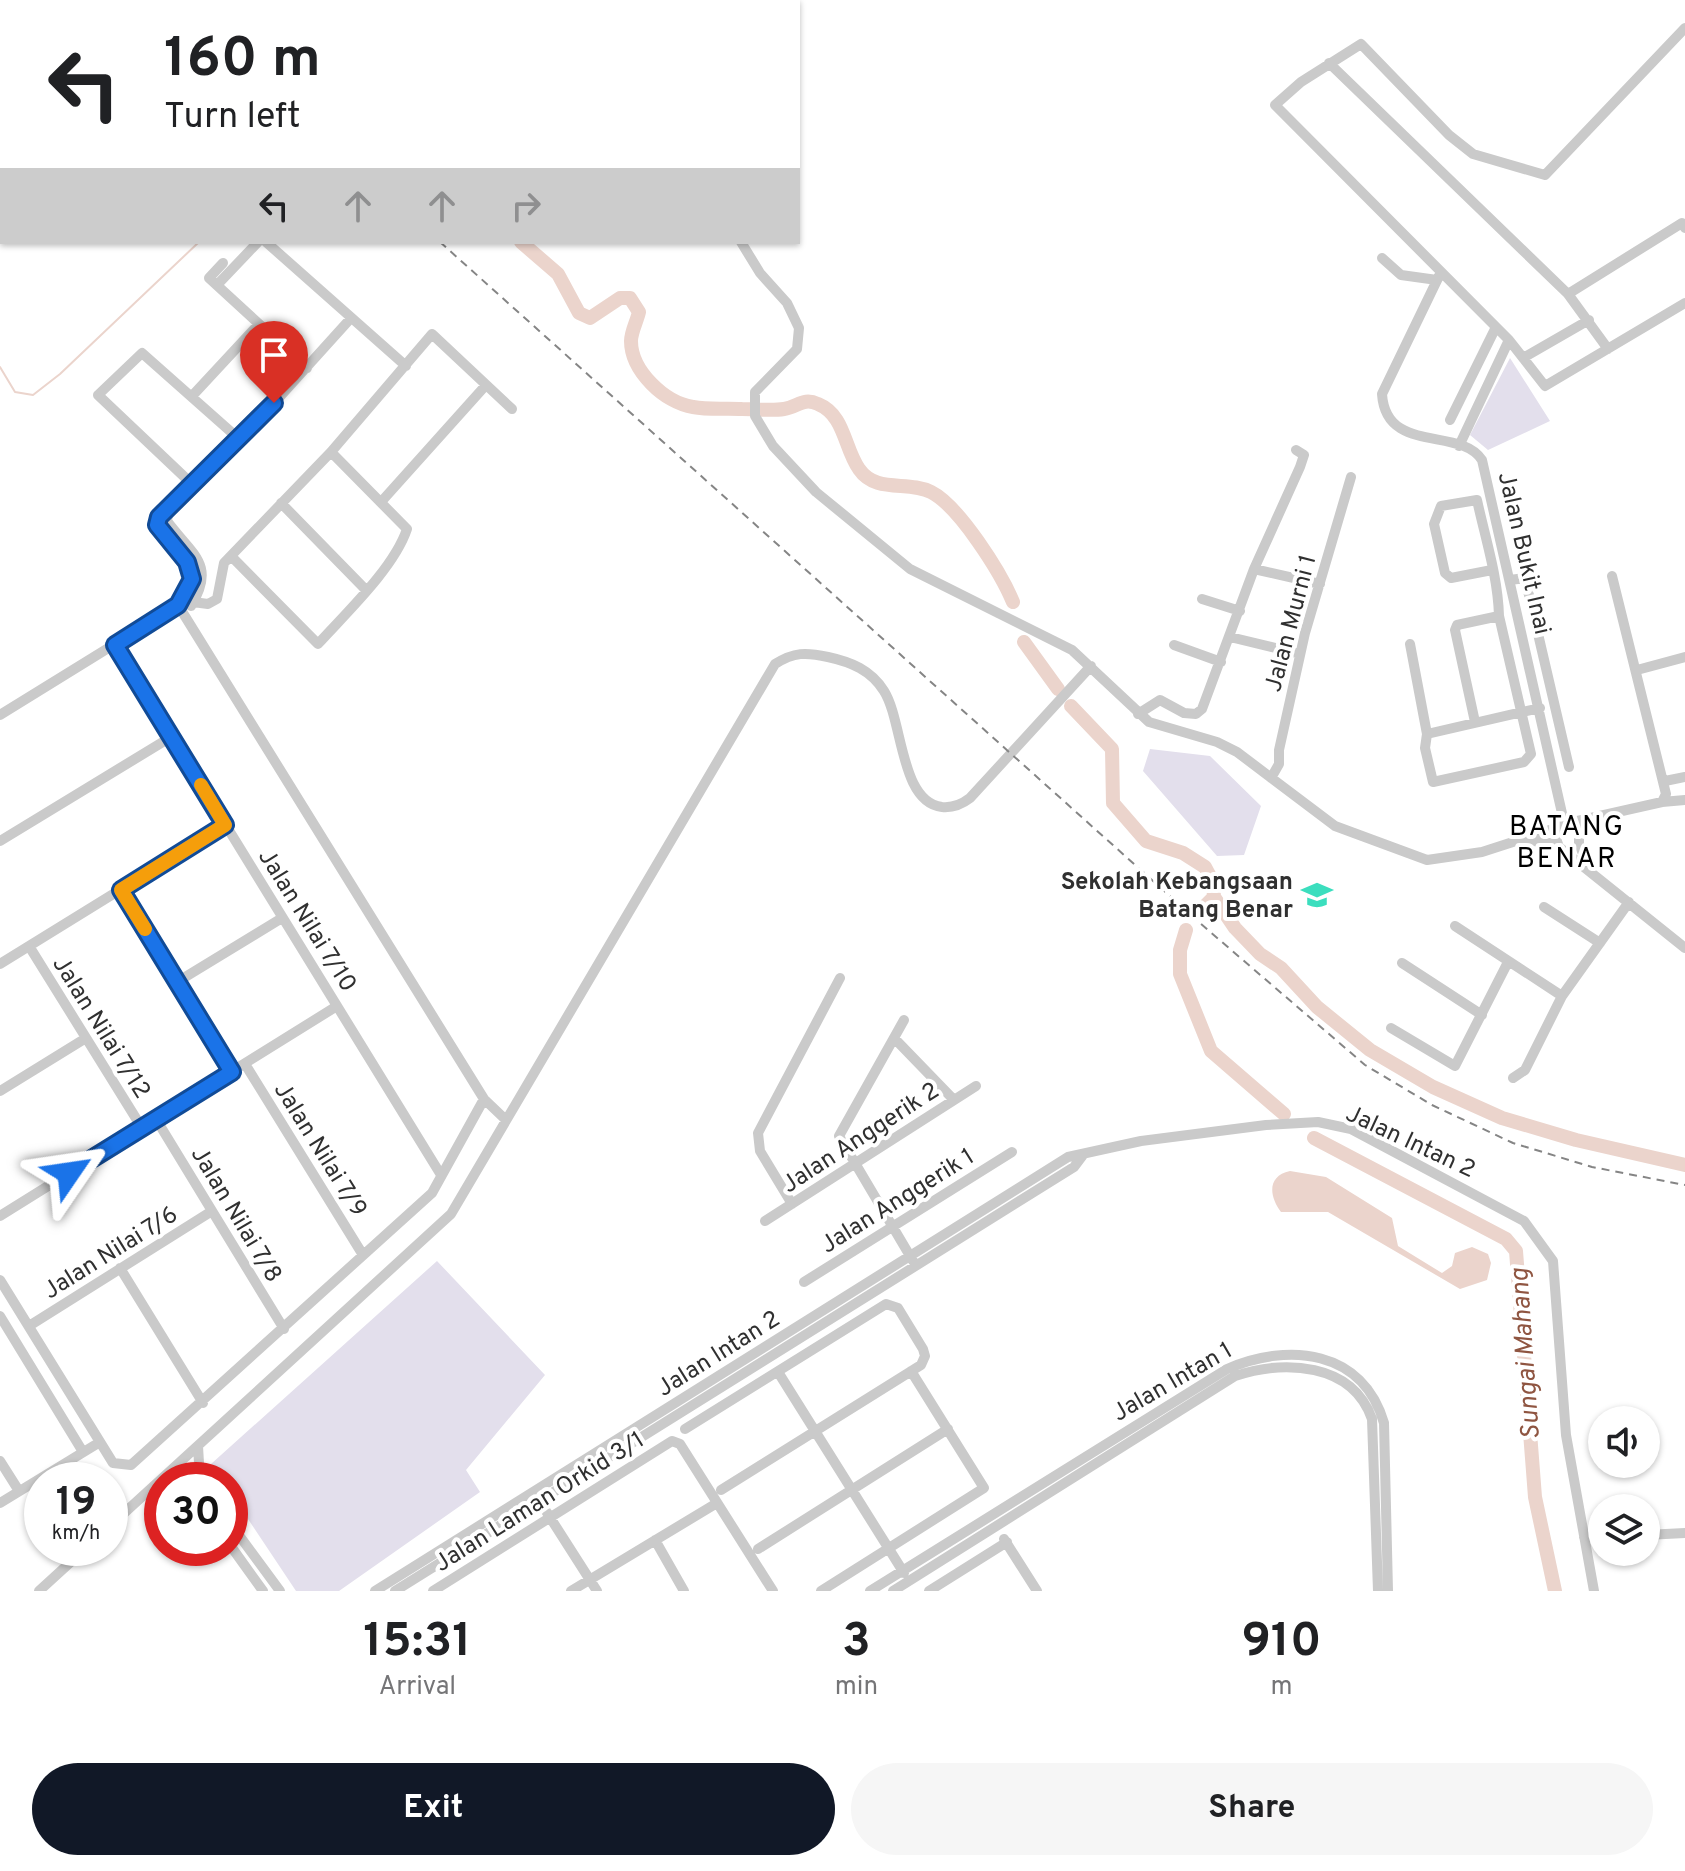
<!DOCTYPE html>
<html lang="en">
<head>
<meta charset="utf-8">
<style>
  body { margin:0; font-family:Overpass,sans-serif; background:#f6f6f6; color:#202124; height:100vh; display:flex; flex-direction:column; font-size:30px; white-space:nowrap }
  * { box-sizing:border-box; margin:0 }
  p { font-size:26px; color:#757577 }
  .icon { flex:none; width:44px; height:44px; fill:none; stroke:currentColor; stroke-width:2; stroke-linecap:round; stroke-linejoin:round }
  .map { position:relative; height:1591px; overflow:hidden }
  .panel { display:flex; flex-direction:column; background:#fff; flex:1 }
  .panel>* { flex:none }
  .hud { position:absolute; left:0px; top:0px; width:800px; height:244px; box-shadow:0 2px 6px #0004; background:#fff; color:#202124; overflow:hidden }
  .fabs { position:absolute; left:1588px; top:1406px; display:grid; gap:16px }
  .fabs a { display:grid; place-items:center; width:72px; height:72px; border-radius:50%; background:#fff; box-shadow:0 2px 6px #0004; font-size:40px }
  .speed { position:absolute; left:24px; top:1462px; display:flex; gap:16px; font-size:40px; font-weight:700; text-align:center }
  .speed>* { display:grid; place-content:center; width:104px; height:104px; border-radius:50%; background:#fff; box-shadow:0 2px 6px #0004; line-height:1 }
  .speed small { font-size:20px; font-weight:400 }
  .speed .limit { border:12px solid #d22; background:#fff; color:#111 }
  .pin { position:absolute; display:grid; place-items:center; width:68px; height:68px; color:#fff; margin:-82px -34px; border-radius:50% 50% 50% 0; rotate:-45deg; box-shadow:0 0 8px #0007 }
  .pin .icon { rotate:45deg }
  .me { position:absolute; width:88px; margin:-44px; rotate:58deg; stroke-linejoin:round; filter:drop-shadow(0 0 6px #0008) }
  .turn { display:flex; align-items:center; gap:28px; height:168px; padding:0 32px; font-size:36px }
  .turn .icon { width:104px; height:104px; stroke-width:2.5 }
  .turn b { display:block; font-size:56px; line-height:68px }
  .lanes { display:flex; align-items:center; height:76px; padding:0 32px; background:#0003; justify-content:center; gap:40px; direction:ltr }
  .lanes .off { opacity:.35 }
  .eta { display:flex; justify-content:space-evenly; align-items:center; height:136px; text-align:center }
  .eta b { font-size:48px; font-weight:700; line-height:56px }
  .primary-button { display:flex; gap:16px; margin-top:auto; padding:16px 32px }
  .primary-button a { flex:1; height:92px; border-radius:48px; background:#111827; color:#fff; font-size:32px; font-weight:700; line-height:92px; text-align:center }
  .primary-button a+a { background:#f6f6f6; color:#202124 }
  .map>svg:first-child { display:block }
  .green { fill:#e3dfec }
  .water { fill:#ebd4cc }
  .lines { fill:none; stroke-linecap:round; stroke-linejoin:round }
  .stream { stroke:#ebd4cc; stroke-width:2 }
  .river { stroke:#ebd4cc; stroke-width:14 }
  .minor { stroke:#cacaca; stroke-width:10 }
  .rail { stroke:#858585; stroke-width:2; stroke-dasharray:8 6; stroke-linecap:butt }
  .route-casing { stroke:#114b97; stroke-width:20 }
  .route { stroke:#1a73e8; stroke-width:14 }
  .slow { stroke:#f59e0b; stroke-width:14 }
  .labels { text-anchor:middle; stroke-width:8; stroke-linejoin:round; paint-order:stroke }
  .street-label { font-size:24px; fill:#303030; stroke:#fff }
  .poi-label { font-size:24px; font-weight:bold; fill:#303030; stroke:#fff; text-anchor:end }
  .water-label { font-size:26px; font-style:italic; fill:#8f5541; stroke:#fff }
  .quarter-label { font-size:28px; letter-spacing:2px; fill:#000; stroke:#fff }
</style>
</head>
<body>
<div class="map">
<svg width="1685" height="1591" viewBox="0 0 1685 1591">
  <rect width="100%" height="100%" fill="#fff"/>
  <path class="green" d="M 1510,358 L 1550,421 L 1488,450 L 1470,435 Z
    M 1150,749 L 1210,756 L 1261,806 L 1244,855 L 1217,856 L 1143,771 Z
    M 437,1261 L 545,1375 L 466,1470 L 480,1492 L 339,1591 L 296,1591 L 230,1492 L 230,1480 L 222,1480 L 211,1464 Z"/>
  <path class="water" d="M 1290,1171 L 1326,1177 L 1392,1218 L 1398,1246 L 1442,1273 L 1452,1266 L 1455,1253 L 1472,1247 L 1488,1254 L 1491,1263 L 1487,1280 L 1460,1289 L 1328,1212 L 1281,1212 C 1269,1196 1267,1176 1290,1171 Z"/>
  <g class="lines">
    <path class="stream" d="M 148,0 L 149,2
      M 0,367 L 15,392 L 33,395 L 60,374 L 199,242"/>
    <path class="river" d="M 231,0 L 233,2
      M 521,242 L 558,274 L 579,313 L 590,318 L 620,298 L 630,298 L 639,312 C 637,321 631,332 631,341 C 631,371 665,403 693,407 C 709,410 726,408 742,409 C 755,409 771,411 784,409 C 798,407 803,397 818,404 C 845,415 844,448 859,469 C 876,494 908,480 931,492 C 959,506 1001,573 1013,602
      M 1024,642 L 1058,689
      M 1071,706 L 1112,749 L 1113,803 L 1146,841 L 1183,853 L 1205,867 L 1213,882 L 1214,897 L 1235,928 L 1260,954 L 1281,968 L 1317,1007 L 1370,1050 L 1433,1087 L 1502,1118 L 1576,1140 L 1685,1165
      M 1202,909 L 1214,897
      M 1186,930 L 1180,950 L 1180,974 L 1211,1051 L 1284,1114
      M 1314,1138 L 1506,1239 L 1516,1251 L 1535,1497 L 1555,1591"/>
    <path class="minor" d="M 665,0 L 667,2
      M 569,2 L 571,0
      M 1685,28 L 1545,175 L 1473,154 L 1449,135 L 1361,44 L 1301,82 L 1275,105 L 1509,340 L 1545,386 L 1685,303
      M 1329,63 L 1568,294 L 1608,349
      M 266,242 L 406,366
      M 741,242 L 760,273 L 787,303 L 799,328 L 797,349 L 755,392 L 755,416 L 773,446 L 816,492 L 910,569 L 1072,650 L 1149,722 L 1217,742 L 1237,752 L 1335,826 L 1427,860 L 1482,852 L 1556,828
      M 1382,258 L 1401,275 L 1437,280
      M 223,263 L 209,278 L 307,368
      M 1441,272 L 1382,394 C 1386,455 1460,426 1482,460 L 1564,822
      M 217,285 L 258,242
      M 1568,294 L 1682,223 L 1685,228
      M 1523,358 L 1589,320
      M 193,395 L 258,325
      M 1450,420 L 1496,327
      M 1459,446 L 1509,340
      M 194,486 L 98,395 L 142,353 L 239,439
      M 381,502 L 486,385
      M 281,503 L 365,589
      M 169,508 L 167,521 C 191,554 217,564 191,606
      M 231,556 L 318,644 C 346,613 394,568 407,529 L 331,452
      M 1254,569 L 1320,584
      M 1510,580 L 1525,578 L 1569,767
      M 1202,599 L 1240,611
      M 193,602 L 208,604 L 217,599 L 224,563 L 331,452 L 432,334 L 512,409
      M 178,605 L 484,1099 L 506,1120
      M 1230,637 L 1300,654
      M 1410,644 L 1427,734 L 1425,748 L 1433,782 L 1524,762 L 1531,754 L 1499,616 C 1498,577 1485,537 1477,500 L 1441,506 L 1434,524 L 1445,573 L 1451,578 L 1492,570
      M 115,645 L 441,1175
      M 1174,645 L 1221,662
      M 1637,670 L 1685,657
      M 1138,714 L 1160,700 L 1184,713 L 1196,714 L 1202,709 L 1254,569 L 1300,467 L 1304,455 L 1296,450
      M 0,715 L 178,605 L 192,579 L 192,571 L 161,531 L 157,525 L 159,517 L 258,421 L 351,318
      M 1475,722 L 1455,630 L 1457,625 L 1499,616
      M 1427,734 L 1540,708
      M 1271,778 L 1279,764 L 1279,750 L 1305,633 L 1351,477
      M 1665,781 L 1685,777
      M 1662,802 L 1685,800
      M 1573,822 L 1662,802 L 1666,794 L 1612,576
      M 1526,840 L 1556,844
      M 0,841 L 171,737
      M 1589,868 L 1579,844 L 1579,828 L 1573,822 L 1561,824 L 1554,833 L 1559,847 L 1685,948
      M 121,890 L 232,1072
      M 1544,907 L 1600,943
      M 1455,926 L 1562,996
      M 29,946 L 142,1128
      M 1402,963 L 1482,1015
      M 0,964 L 225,825
      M 177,982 L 282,918
      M 904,1020 L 839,1136 L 913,1261
      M 1391,1028 L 1455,1066 L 1508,962
      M 894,1038 L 954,1100
      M 245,1064 L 363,1255
      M 1513,1078 L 1525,1070 L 1562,996 L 1629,902
      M 0,1091 L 86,1038
      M 156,1119 L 284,1329
      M 792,1204 L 760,1151 L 758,1133 L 840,978
      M 0,1216 L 337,1006
      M 765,1221 L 976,1086
      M 120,1268 L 203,1403
      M 0,1280 L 113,1463 L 131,1465 L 432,1193 L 484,1099
      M 804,1282 L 1012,1152
      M 0,1316 L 83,1452
      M 29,1326 L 212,1211
      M 778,1372 L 904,1573
      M 685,1429 L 886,1304 L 898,1308 L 923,1349 L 925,1356 L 921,1365 L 721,1490
      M 198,1446 L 200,1480
      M 0,1461 L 19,1491
      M 174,1468 L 183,1480
      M 537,1497 L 597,1591
      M 0,1503 L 100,1442
      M 230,1523 L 280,1591
      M 110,1526 L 451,1214 L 775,664 C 794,652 806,652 828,657 C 851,662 871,670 884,691 C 903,721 900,802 942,807 C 953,808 961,805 970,798 L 1091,666
      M 1646,1535 L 1685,1533
      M 1584,1537 L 1602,1536
      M 1004,1539 L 1037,1591
      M 655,1540 L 684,1591
      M 230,1545 L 263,1591
      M 758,1549 L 948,1429
      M 39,1591 L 86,1548
      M 375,1591 L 1068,1157 L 1141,1141 L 1266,1125 L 1318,1122 L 1351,1129 L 1524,1221 L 1553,1261 L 1566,1435 L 1594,1591
      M 395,1591 L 1074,1167 L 1083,1155
      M 433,1591 L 672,1441 L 680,1444 L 773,1591
      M 571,1591 L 717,1503
      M 821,1591 L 984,1488 L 911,1371
      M 870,1591 L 1227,1369 C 1289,1342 1363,1350 1384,1423 L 1388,1591
      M 893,1591 L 1235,1376 C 1284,1360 1352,1362 1372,1419 L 1378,1591
      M 929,1591 L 1007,1542"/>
    <path class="rail" d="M 176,0 L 178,2
      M 440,242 L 1201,924 L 1365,1065 L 1432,1105 L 1513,1143 L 1592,1167 L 1685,1185"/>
  </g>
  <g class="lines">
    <defs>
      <path id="route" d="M 69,1173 L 232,1072 L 121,890 L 225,825 L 115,645 L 178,605 L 192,579 L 187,562 L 157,525 L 159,517 L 274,403"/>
    </defs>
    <use href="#route" class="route-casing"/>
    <use href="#route" class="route"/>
    <path class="slow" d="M 145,929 L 121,890 L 225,825 L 201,785"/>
  </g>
  <defs>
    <symbol id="school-bare" viewBox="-9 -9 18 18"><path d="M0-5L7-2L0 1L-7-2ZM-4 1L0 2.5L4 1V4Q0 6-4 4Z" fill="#3bdebe" stroke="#fff" stroke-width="2.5" paint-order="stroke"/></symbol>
  </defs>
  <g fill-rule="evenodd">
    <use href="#school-bare" x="1295" y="873" width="44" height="44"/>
  </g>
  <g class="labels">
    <g class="street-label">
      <text transform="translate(1525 553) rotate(77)" y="8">Jalan Bukit Inai</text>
      <text transform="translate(1290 623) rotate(-75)" y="8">Jalan Murni 1</text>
      <text transform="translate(308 920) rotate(58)" y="8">Jalan Nilai 7/10</text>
      <text transform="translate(102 1027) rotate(58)" y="8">Jalan Nilai 7/12</text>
      <text transform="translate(860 1137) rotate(-33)" y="8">Jalan Anggerik 2</text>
      <text transform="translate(1411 1141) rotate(25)" y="8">Jalan Intan 2</text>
      <text transform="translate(321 1149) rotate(58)" y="8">Jalan Nilai 7/9</text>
      <text transform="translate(897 1200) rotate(-32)" y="8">Jalan Anggerik 1</text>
      <text transform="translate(237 1214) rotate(59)" y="8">Jalan Nilai 7/8</text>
      <text transform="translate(110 1252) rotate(-32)" y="8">Jalan Nilai 7/6</text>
      <text transform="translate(718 1353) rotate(-32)" y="8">Jalan Intan 2</text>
      <text transform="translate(1172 1381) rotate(-30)" y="8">Jalan Intan 1</text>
      <text transform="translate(539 1501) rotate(-32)" y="8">Jalan Laman Orkid 3/1</text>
    </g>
    <g class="poi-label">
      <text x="1293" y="889">Sekolah Kebangsaan<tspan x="1293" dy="28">Batang Benar</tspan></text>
    </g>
    <g class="water-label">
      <text transform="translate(1524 1354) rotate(-94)" y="9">Sungai Mahang</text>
    </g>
    <g class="quarter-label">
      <text x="1567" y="835">BATANG<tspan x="1567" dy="32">BENAR</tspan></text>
    </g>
  </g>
</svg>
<div class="fabs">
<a><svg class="icon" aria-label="sound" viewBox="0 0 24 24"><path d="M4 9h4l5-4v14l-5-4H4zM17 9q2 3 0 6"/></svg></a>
<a><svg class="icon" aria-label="layers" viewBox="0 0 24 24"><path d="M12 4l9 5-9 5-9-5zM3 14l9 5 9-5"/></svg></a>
</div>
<div class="speed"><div>19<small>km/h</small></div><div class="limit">30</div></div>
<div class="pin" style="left:274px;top:403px;background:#d93025"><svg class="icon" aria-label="arrive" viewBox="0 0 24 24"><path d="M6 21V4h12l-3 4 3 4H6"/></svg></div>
<svg class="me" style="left:69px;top:1173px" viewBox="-20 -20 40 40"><path d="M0-17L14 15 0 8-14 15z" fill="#1a73e8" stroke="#fff" stroke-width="4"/></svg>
<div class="hud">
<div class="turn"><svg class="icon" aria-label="left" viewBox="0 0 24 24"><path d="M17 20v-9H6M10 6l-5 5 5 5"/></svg><div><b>160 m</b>Turn left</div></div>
<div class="lanes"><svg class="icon" aria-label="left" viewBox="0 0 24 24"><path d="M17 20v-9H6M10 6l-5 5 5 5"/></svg><svg class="icon off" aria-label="ahead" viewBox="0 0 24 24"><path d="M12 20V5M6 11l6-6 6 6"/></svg><svg class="icon off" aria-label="ahead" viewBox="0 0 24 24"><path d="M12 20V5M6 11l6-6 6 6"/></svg><svg class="icon off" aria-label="right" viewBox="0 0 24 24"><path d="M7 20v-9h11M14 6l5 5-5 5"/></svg></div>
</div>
</div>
<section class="panel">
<div class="eta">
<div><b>15:31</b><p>Arrival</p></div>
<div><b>3</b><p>min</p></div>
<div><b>910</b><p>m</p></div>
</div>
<div class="primary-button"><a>Exit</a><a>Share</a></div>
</section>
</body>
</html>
